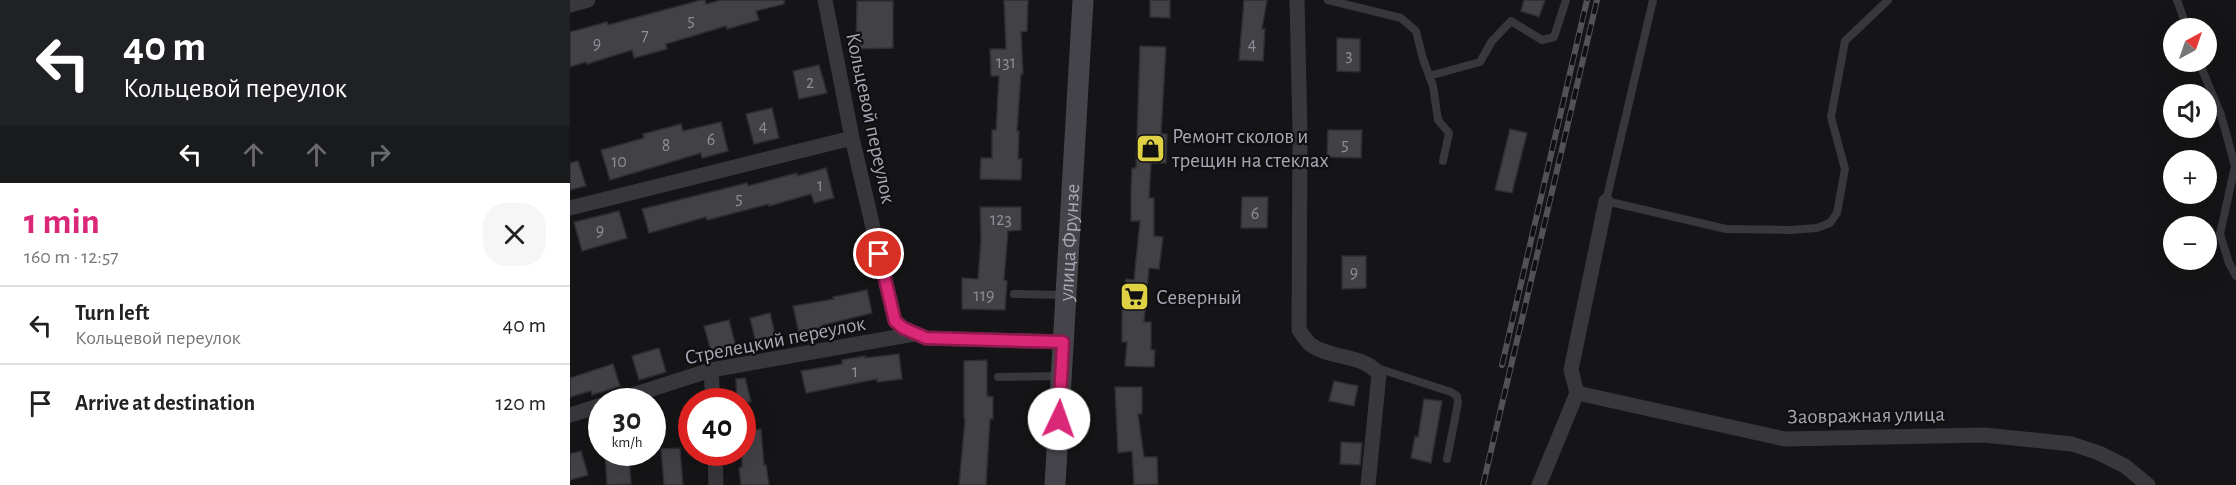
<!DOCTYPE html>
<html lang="en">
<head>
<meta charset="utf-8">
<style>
  body { margin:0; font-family:"Alegreya Sans",sans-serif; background:#f6f6f6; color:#222; height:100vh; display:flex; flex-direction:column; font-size:22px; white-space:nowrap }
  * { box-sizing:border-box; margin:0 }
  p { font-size:20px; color:#767676 }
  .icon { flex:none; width:33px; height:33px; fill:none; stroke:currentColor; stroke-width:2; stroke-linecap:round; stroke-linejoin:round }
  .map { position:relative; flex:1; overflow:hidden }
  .details { display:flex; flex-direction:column; background:#fff; width:570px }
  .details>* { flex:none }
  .banner { background:#202124; color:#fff; overflow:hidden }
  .needle { width:39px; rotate:40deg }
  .controls { position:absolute; left:1593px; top:18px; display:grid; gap:12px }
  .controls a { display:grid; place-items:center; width:54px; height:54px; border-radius:50%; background:#fff; box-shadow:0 6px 24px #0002; font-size:30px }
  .speed { position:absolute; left:18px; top:388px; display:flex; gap:12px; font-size:30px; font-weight:700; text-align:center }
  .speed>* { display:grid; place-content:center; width:78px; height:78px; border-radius:50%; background:#fff; box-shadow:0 6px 24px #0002; line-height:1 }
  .speed small { font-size:15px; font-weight:400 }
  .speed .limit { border:9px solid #d22; background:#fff; color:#111 }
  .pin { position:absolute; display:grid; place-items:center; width:51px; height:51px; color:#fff; margin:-26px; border:3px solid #fff; border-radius:50%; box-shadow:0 2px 6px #0007 }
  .me { position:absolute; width:66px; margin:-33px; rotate:3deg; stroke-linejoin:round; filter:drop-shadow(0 0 4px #0008) }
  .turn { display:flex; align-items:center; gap:21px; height:126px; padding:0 24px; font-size:27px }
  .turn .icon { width:78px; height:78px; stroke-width:2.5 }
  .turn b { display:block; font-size:42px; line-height:51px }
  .lanes { display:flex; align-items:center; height:57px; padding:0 24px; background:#0003; justify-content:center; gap:30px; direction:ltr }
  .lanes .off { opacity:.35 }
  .round { display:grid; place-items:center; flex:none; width:63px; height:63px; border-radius:24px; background:#f6f6f6 }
  .summary { display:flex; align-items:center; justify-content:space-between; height:102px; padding:0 24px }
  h1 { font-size:36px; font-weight:700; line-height:45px; color:#db2777 }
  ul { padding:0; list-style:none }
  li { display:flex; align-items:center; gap:18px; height:78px; padding:0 24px; border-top:2px solid #e0e0e0 }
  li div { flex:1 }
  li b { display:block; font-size:22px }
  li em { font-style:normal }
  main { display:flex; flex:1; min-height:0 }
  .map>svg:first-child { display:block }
  .building { fill:#414146; stroke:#2f2e31; stroke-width:1.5 }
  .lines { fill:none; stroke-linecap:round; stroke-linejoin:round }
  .lane { stroke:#38383c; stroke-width:8 }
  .street { stroke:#38383c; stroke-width:15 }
  .secondary { stroke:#44444a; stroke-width:21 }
  .rail-casing { stroke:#515157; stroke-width:6 }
  .rail { stroke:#100f11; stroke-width:4; stroke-dasharray:11; stroke-linecap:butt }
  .route-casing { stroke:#8e194d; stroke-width:15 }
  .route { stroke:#db2777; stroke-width:10 }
  .labels { text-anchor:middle; stroke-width:4.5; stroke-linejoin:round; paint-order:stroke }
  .number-label { font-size:18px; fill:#8e8e98 }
  .street-label { font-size:21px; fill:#a7a8b4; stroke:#100f11 }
  .poi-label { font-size:21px; fill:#a7a8b4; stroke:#100f11; text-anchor:start }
</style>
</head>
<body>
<main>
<section class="details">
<div class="banner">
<div class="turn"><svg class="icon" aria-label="left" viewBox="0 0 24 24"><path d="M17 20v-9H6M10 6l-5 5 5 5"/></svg><div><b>40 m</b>Кольцевой переулок</div></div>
<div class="lanes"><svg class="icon" aria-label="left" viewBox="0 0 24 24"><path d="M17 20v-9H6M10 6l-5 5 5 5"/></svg><svg class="icon off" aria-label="ahead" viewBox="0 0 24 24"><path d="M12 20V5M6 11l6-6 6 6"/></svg><svg class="icon off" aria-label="ahead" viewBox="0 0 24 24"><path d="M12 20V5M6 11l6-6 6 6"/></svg><svg class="icon off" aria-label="right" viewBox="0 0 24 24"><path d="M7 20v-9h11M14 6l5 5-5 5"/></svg></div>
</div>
<div class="summary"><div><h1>1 min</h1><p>160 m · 12:57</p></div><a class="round"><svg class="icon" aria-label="close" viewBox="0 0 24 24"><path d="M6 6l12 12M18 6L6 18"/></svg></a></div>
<ul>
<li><svg class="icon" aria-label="left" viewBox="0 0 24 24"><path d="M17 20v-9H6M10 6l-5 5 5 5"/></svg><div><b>Turn left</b><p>Кольцевой переулок</p></div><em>40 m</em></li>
<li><svg class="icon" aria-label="arrive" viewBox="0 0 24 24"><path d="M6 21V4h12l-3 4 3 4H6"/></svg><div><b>Arrive at destination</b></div><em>120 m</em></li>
</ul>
</section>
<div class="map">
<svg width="1666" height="485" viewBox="0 0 1666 485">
  <rect width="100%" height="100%" fill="#151416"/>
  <path class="building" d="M 131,0 L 135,0 L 136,4 L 151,0 L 214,0 L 214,4 L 186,11 L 189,20 L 157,29 L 156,26 L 96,44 L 97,49 L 64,58 L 62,50 L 17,64 L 16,62 L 0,67 L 0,32 L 37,22 L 38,25 Z
    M 434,0 L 458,0 L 457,31 L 451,32 L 453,74 L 451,74 L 447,131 L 449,131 L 448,159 L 452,159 L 451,180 L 410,179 L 411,158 L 422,158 L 422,130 L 426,130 L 429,76 L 421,76 L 420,49 L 436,49 Z
    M 580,0 L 600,0 L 600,18 L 580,17 Z
    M 674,0 L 697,0 L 692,29 L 695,29 L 693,61 L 669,60 Z
    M 954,0 L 975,0 L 969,17 L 951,11 Z
    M 287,1 L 323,1 L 323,48 L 286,49 Z
    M 767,38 L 790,39 L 790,72 L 767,71 Z
    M 570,46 L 596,47 L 591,134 L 597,134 L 596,163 L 581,163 L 579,198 L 584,198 L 584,236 L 593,237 L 589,269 L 579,268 L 574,322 L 581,322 L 581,350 L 585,350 L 584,367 L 555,366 L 557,342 L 552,342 L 552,313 L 556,279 L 564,280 L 570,221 L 561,221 L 561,191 L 562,168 L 566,168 Z
    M 249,65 L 257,93 L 229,99 L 223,71 Z
    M 202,108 L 209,138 L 184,144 L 176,114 Z
    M 151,122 L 158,151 L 132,158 L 131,153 L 40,180 L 31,150 L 74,138 L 73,134 L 111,124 L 113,131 Z
    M 940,129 L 957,133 L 942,193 L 925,190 Z
    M 758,130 L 792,130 L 791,158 L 757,157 Z
    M 8,161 L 16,186 L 0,190 L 0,163 Z
    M 256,168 L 264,198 L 244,203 L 241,194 L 199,206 L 199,204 L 137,220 L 136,217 L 79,233 L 72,209 L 177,183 L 178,186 L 227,173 L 227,176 Z
    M 672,197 L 698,197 L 697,228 L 671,228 Z
    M 410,207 L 451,207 L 451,230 L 438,231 L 434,280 L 437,281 L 435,310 L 392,309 L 392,278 L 408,279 L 411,240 Z
    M 49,211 L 57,238 L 12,251 L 4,222 Z
    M 772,256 L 796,256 L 796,288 L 772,289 Z
    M 297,290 L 302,313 L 253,325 L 253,327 L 229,333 L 223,306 L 264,299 L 263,297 Z
    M 200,313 L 206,339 L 186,343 L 180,318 Z
    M 159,320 L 167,351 L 143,358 L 134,326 Z
    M 89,348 L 96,372 L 69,380 L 62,356 Z
    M 329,354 L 332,379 L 307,382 L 307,379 L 236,393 L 231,371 L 272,364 L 272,360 L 295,356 L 295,358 Z
    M 417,360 L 417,396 L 423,397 L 423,419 L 420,419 L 416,485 L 389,485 L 395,419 L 394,419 L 394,361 Z
    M 43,364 L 50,386 L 22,395 L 21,391 L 0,397 L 0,378 Z
    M 175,378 L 181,402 L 167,402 L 166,379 Z
    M 764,381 L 788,386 L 784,406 L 759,401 Z
    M 545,387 L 572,387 L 572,414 L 568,414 L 574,457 L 587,457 L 588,484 L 564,485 L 562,451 L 548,453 Z
    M 854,399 L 872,401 L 861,463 L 841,458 L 845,436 L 848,437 Z
    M 191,429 L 194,465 L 196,465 L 199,485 L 171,485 L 169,468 L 172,467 L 172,431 Z
    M 771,442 L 792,443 L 790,465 L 770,464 Z
    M 110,448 L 113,485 L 94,485 L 91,449 Z
    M 11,451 L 18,475 L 0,480 L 0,454 Z
    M 35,453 L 59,453 L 61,484 L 37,485 Z"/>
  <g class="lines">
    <path class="lane" d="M 758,0 L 831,18 L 846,31 L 853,59 L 863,86 L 868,120 L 879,133 L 873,161
      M 1083,0 L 1036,201 L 1156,229 L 1221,230 L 1247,228 L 1260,223 L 1267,213 L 1275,169 L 1261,117 L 1275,41 L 1318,0
      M 1607,0 L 1617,28
      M 1629,62 L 1651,115 L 1665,166 L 1650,234 L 1659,263 L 1666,276
      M 859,76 L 910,62 L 922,41 L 941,21 L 972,40 L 984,37 L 996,0
      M 444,294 L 494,295
      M 807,368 L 881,392 L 887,396 L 888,403 L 877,459
      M 428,377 L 490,376"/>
    <path class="street" d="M 255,0 L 282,138 L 325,321 L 333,328 L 356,338 L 493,342
      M 727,0 L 730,132 L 729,330 C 733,335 736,341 741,345 C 763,360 791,353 809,374 L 798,485
      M 0,5 L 18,0
      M 0,208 L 282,138
      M 141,370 L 143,402
      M 1007,393 L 1215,439 L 1414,435 L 1502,444 L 1529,453 L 1555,466 L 1578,485
      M 41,402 L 141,370 L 344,334
      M 0,415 L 32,405
      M 145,453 L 146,485
      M 969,485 L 1007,393 L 1001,370 L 1036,201"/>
    <path class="secondary" id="s1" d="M 485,485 L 513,0"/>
    <defs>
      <path id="rail" d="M 932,365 L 1017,0
        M 913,485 L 1027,0"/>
    </defs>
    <use href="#rail" class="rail-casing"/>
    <use href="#rail" class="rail"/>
  </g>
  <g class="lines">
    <defs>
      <path id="route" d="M 309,254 L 325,321 L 333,328 L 356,338 L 493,342 L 489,419"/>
    </defs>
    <use href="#route" class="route-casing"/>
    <use href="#route" class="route"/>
  </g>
  <defs>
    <symbol id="shop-square" viewBox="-11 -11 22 22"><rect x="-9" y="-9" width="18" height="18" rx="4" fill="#ded244" stroke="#100f11"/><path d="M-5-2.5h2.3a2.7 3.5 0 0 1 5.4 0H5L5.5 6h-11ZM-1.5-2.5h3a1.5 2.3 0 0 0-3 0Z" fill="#111"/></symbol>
    <symbol id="supermarket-square" viewBox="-11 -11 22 22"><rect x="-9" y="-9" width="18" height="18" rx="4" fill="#ded244" stroke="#100f11"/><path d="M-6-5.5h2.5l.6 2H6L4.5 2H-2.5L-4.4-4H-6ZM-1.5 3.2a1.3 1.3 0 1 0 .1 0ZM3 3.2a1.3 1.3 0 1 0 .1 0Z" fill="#111"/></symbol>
  </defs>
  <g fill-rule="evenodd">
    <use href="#shop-square" x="564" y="132" width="33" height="33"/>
    <use href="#supermarket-square" x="548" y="280" width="33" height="33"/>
  </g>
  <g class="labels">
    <g class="number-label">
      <text x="121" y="26">5</text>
      <text x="75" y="41">7</text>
      <text x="27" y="49">9</text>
      <text x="682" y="50">4</text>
      <text x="779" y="61">3</text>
      <text x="436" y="68">131</text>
      <text x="240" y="88">2</text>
      <text x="193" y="132">4</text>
      <text x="141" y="145">6</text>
      <text x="775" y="150">5</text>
      <text x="96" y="151">8</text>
      <text x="49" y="167">10</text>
      <text x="250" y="191">1</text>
      <text x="169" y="204">5</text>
      <text x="685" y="219">6</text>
      <text x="431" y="225">123</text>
      <text x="30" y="236">9</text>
      <text x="784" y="278">9</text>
      <text x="414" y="301">119</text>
      <text x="285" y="377">1</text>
    </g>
    <g class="street-label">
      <text transform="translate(301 118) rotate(78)" y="7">Кольцевой переулок</text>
      <text dy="7" stroke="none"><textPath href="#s1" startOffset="243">улица Фрунзе</textPath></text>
      <text transform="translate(205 340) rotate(-11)" y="7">Стрелецкий переулок</text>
      <text transform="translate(1296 415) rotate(-1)" y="7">Заовражная улица</text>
    </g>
    <g class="poi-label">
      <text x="602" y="143">Ремонт сколов и<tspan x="602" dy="24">трещин на стеклах</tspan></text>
      <text x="586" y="304">Северный</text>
    </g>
  </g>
</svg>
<div class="controls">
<a><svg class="needle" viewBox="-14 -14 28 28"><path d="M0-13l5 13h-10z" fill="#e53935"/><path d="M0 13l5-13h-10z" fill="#767676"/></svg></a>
<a><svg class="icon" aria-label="sound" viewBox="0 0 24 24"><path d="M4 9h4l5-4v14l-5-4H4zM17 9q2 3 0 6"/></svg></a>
<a>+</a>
<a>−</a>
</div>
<div class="speed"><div>30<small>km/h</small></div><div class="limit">40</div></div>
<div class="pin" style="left:309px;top:254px;background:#d93025"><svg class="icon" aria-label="arrive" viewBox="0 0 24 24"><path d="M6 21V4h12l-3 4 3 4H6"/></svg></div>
<svg class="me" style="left:489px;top:419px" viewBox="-20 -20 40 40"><circle r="19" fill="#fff"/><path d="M0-13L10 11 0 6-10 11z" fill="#db2777"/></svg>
</div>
</main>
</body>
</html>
